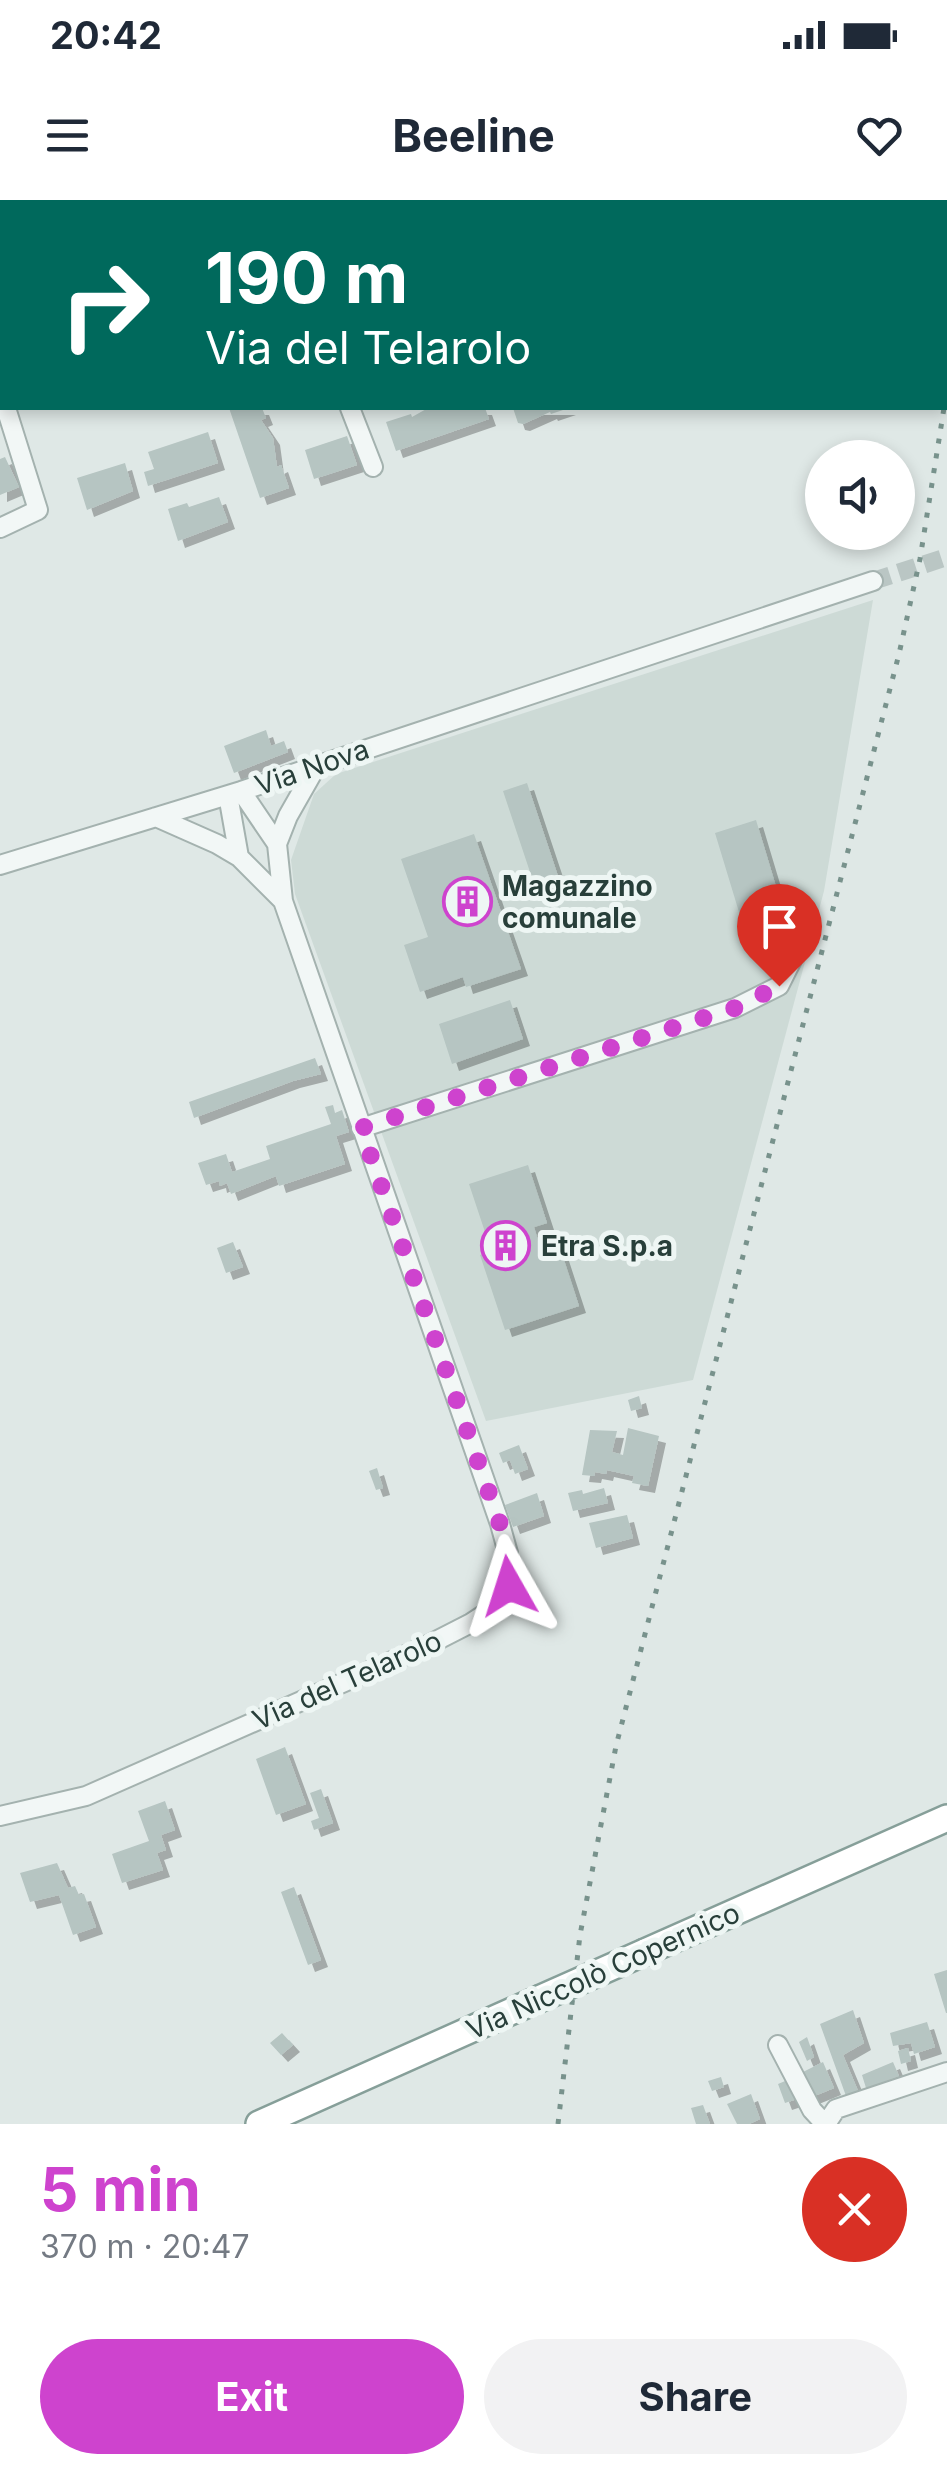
<!DOCTYPE html>
<html lang="en">
<head>
<meta charset="utf-8">
<style>
  body { margin:0; font-family:Inter,sans-serif; background:#f2f2f3; color:#1f2937; height:100vh; display:flex; flex-direction:column; font-size:38px; white-space:nowrap }
  * { box-sizing:border-box; margin:0 }
  p { font-size:32px; color:#747a83 }
  .icon { flex:none; width:55px; height:55px; fill:none; stroke:currentColor; stroke-width:2; stroke-linecap:round; stroke-linejoin:round }
  .map { position:relative; height:1924px; overflow:hidden }
  .panel { display:flex; flex-direction:column; background:#fff; flex:1 }
  .panel>* { flex:none }
  .top-card { position:absolute; left:0px; top:0px; width:948px; height:210px; box-shadow:0 5px 15px #0003; background:#00695c; color:#fff; overflow:hidden }
  .controls { position:absolute; left:805px; top:240px; display:grid; gap:20px }
  .controls a { display:grid; place-items:center; width:110px; height:110px; border-radius:50%; background:#fff; box-shadow:0 5px 15px #0003; font-size:50px }
  .pin { position:absolute; display:grid; place-items:center; width:85px; height:85px; color:#fff; margin:-102px -42px; border-radius:50% 50% 50% 0; rotate:-45deg; box-shadow:0 0 10px #0007 }
  .pin .icon { rotate:45deg }
  .me { position:absolute; width:110px; margin:-55px; rotate:354deg; stroke-linejoin:round; filter:drop-shadow(0 0 8px #0008) }
  .turn { display:flex; align-items:center; gap:35px; height:210px; padding:0 40px; font-size:45px }
  .turn .icon { width:130px; height:130px; stroke-width:2.5 }
  .turn b { display:block; font-size:70px; line-height:85px }
  .round { display:grid; place-items:center; flex:none; width:105px; height:105px; border-radius:52px; background:#f2f2f3 }
  .summary { display:flex; align-items:center; justify-content:space-between; height:170px; padding:0 40px }
  h1 { font-size:60px; font-weight:700; line-height:75px; color:#ce43ce }
  .primary-button { display:flex; gap:20px; margin-top:auto; padding:20px 40px }
  .primary-button a { flex:1; height:115px; border-radius:60px; background:#ce43ce; color:#fff; font-size:40px; font-weight:700; line-height:115px; text-align:center }
  .primary-button a+a { background:#f2f2f3; color:#1f2937 }
  .status { display:flex; justify-content:space-between; align-items:center; height:70px; padding:0 50px; background:#fff; direction:ltr }
  .status svg { height:28px; fill:currentColor }
  header { display:flex; justify-content:space-between; align-items:center; height:130px; padding:0 40px; background:#fff; font-size:45px; font-weight:700 }
  .map>svg:first-child { display:block }
  .built { fill:#cddad6 }
  .building { fill:#b6c5c2; filter:url(#shadow) }
  .lines { fill:none; stroke-linecap:round; stroke-linejoin:round }
  .minor-tunnel { stroke:#bac6c4; stroke-width:18; stroke-dasharray:18 9; stroke-linecap:butt }
  .minor-casing { stroke:#a4b2af; stroke-width:22 }
  .highway-casing { stroke:#869f99; stroke-width:30 }
  .minor { stroke:#f2f7f6; stroke-width:18 }
  .highway { stroke:#fff; stroke-width:25 }
  .rail { stroke:#78928c; stroke-width:5; stroke-dasharray:5 10; stroke-linecap:butt }
  .highway-bridge-casing { stroke:#869f99; stroke-width:30; stroke-linecap:butt }
  .highway-bridge { stroke:#fff; stroke-width:25 }
  .route { stroke:#ce43ce; stroke-width:18; stroke-dasharray:0 32.4 }
  .labels { text-anchor:middle; stroke-width:10; stroke-linejoin:round; paint-order:stroke }
  .street-label { font-size:28px; fill:#283f3a; stroke:#eef6f4 }
  .poi-label { font-size:28px; font-weight:bold; fill:#283f3a; stroke:#eef6f4; text-anchor:start }
</style>
</head>
<body>
<div class="status"><b>20:42</b><svg viewBox="0 0 49 12"><path d="M0 12V9h3v3zM5 12V6h3v6zM10 12V3h3v9zM15 12V0h3v12zM26 1h20v11H26zM47 4h2v5h-2z"/></svg></div>
<header><svg class="icon" aria-label="menu" viewBox="0 0 24 24"><path d="M4 6h16M4 12h16M4 18h16"/></svg>Beeline<svg class="icon" aria-label="heart" viewBox="0 0 24 24"><path d="M12 20l-8-8c-3-5 5-10 8-4 3-6 11-1 8 4z"/></svg></header>
<div class="map">
<svg width="947" height="1924" viewBox="0 0 947 1924">
  <defs>
    <filter id="shadow"><feDropShadow dx="7" dy="7" stdDeviation="0" flood-color="#0004"/></filter>
  </defs>
  <rect width="100%" height="100%" fill="#dfe8e6"/>
  <path class="built" d="M 873,400 L 824,691 L 693,1180 L 486,1221 L 295,694 L 291,660 L 314,594 L 336,574 Z"/>
  <path class="building" d="M 229,208 L 262,208 L 266,218 L 261,220 L 273,238 L 277,267 L 281,265 L 289,288 L 260,298 Z
    M 428,208 L 485,208 L 489,219 L 396,251 L 386,222 L 411,214 L 412,217 Z
    M 513,208 L 569,208 L 551,214 L 550,212 L 523,224 L 518,223 Z
    M 208,232 L 218,263 L 148,286 L 144,272 L 154,269 L 148,252 Z
    M 347,236 L 357,265 L 314,279 L 305,250 Z
    M 5,257 L 19,287 L 0,295 L 0,259 Z
    M 125,263 L 133,291 L 87,310 L 77,278 Z
    M 219,297 L 228,322 L 178,341 L 168,309 L 187,303 L 189,307 Z
    M 266,530 L 271,546 L 284,541 L 288,552 L 234,573 L 224,546 Z
    M 527,583 L 559,679 L 535,687 L 503,591 Z
    M 756,620 L 783,710 L 742,722 L 715,633 Z
    M 474,634 L 521,769 L 466,787 L 463,777 L 420,792 L 404,745 L 428,737 L 401,659 Z
    M 510,800 L 523,839 L 452,864 L 439,824 Z
    M 315,858 L 321,874 L 293,881 L 194,918 L 189,902 Z
    M 333,905 L 335,913 L 342,910 L 349,932 L 336,936 L 345,964 L 279,986 L 276,976 L 231,994 L 227,983 L 220,986 L 219,981 L 206,985 L 198,963 L 226,954 L 232,972 L 270,959 L 266,946 L 331,924 L 325,907 Z
    M 528,965 L 547,1023 L 534,1027 L 542,1054 L 560,1048 L 579,1106 L 505,1130 L 480,1055 L 495,1050 L 493,1042 L 489,1044 L 469,984 Z
    M 233,1042 L 243,1067 L 226,1073 L 217,1048 Z
    M 639,1196 L 642,1208 L 631,1211 L 628,1200 Z
    M 628,1228 L 659,1236 L 648,1286 L 632,1283 L 634,1276 L 607,1270 L 606,1274 L 595,1272 L 594,1276 L 582,1275 L 590,1230 L 617,1231 L 612,1252 L 623,1255 Z
    M 519,1245 L 528,1269 L 515,1274 L 510,1260 L 503,1263 L 499,1253 Z
    M 377,1268 L 383,1288 L 376,1290 L 369,1271 Z
    M 604,1288 L 608,1303 L 573,1311 L 568,1293 L 582,1290 L 583,1294 Z
    M 537,1293 L 544,1316 L 513,1327 L 505,1305 Z
    M 627,1315 L 633,1338 L 596,1348 L 589,1323 Z
    M 285,1547 L 306,1604 L 276,1615 L 256,1559 Z
    M 321,1589 L 333,1623 L 314,1630 L 311,1621 L 319,1618 L 310,1593 Z
    M 165,1601 L 175,1630 L 161,1635 L 166,1650 L 157,1653 L 163,1670 L 122,1683 L 112,1654 L 149,1641 L 138,1611 Z
    M 57,1663 L 68,1688 L 75,1686 L 79,1695 L 84,1694 L 96,1727 L 73,1735 L 59,1695 L 30,1702 L 20,1673 Z
    M 294,1687 L 321,1760 L 308,1765 L 281,1692 Z
    M 947,1770 L 947,1813 L 946,1813 L 934,1774 Z
    M 853,1810 L 864,1843 L 843,1855 L 858,1891 L 846,1896 L 820,1824 Z
    M 927,1822 L 935,1847 L 914,1854 L 911,1843 L 893,1846 L 890,1833 Z
    M 282,1833 L 293,1845 L 281,1855 L 270,1843 Z
    M 807,1837 L 814,1857 L 807,1861 L 799,1842 Z
    M 908,1848 L 911,1861 L 901,1864 L 898,1851 Z
    M 823,1862 L 834,1888 L 812,1897 L 803,1872 Z
    M 893,1862 L 899,1876 L 866,1888 L 862,1875 Z
    M 721,1877 L 724,1887 L 712,1891 L 708,1881 Z
    M 790,1879 L 797,1899 L 785,1903 L 778,1884 Z
    M 751,1894 L 760,1919 L 749,1924 L 737,1924 L 727,1904 Z
    M 703,1905 L 710,1924 L 696,1924 L 691,1908 Z"/>
  <g class="lines">
    <path class="minor-tunnel" d="M 873,381 L 947,357"/>
    <defs>
      <path id="minor" d="M 281,0 L 282,2
        M 421,0 L 421,2
        M 544,2 L 549,0
        M 0,40 L 2,39
        M 0,84 L 2,91
        M 350,208 L 373,267
        M 0,328 L 38,310 L 6,208
        M 241,591 L 277,644
        M 228,595 L 239,657
        M 156,617 L 217,644 L 239,657 L 283,701
        M 0,665 L 241,591 L 873,381
        M 361,928 L 735,808 L 779,786 L 792,760
        M 0,1616 L 86,1596 L 426,1446 L 471,1423 L 500,1404 L 509,1386 L 508,1353 L 500,1324 L 283,701 L 277,644 L 288,616 L 317,565
        M 778,1845 L 812,1910 L 825,1924
        M 826,1924 L 836,1909 L 947,1872"/>
      <path id="highway" d="M 645,1752 L 947,1618
        M 259,1924 L 539,1799"/>
    </defs>
    <use href="#minor" class="minor-casing"/>
    <use href="#highway" class="highway-casing"/>
    <use href="#minor" class="minor"/>
    <use href="#highway" class="highway"/>
    <path class="rail" d="M 945,199 L 947,183
      M 558,1924 L 580,1735 L 616,1546 L 899,454 L 920,359 L 944,208"/>
    <defs>
      <path id="highway-bridge" d="M 539,1799 L 645,1752"/>
    </defs>
    <use href="#highway-bridge" class="highway-bridge-casing"/>
    <use href="#highway-bridge" class="highway-bridge"/>
  </g>
  <g class="lines">
    <path class="route" d="M 509,1386 L 508,1354 L 500,1324 L 361,928 L 735,808 L 779,786"/>
  </g>
  <defs>
    <symbol id="building-ring" viewBox="-11 -11 22 22"><circle r="9.5" fill="#eef6f4" stroke="#ce43ce" stroke-width="1.5"/><path d="M-4-6H4V6H1V3H-1V6H-4ZM-2.5-4.3h1.7v1.8h-1.7ZM.8-4.3h1.7v1.8H.8ZM-2.5-1h1.7V.8h-1.7ZM.8-1h1.7V.8H.8Z" fill="#ce43ce"/></symbol>
  </defs>
  <g fill-rule="evenodd">
    <use href="#building-ring" x="440" y="674" width="55" height="55"/>
    <use href="#building-ring" x="478" y="1018" width="55" height="55"/>
  </g>
  <g class="labels">
    <g class="street-label">
      <text transform="translate(312 567) rotate(-19)" y="10">Via Nova</text>
      <text transform="translate(347 1480) rotate(-24)" y="10">Via del Telarolo</text>
      <text transform="translate(603 1771) rotate(-24)" y="10">Via Niccolò Copernico</text>
    </g>
    <g class="poi-label">
      <text x="502" y="696">Magazzino<tspan x="502" dy="32">comunale</tspan></text>
      <text x="541" y="1056">Etra S.p.a</text>
    </g>
  </g>
</svg>
<div class="controls">
<a><svg class="icon" aria-label="sound" viewBox="0 0 24 24"><path d="M4 9h4l5-4v14l-5-4H4zM17 9q2 3 0 6"/></svg></a>
</div>
<div class="pin" style="left:779px;top:786px;background:#d93025"><svg class="icon" aria-label="arrive" viewBox="0 0 24 24"><path d="M6 21V4h12l-3 4 3 4H6"/></svg></div>
<svg class="me" style="left:509px;top:1386px" viewBox="-20 -20 40 40"><path d="M0-17L14 15 0 8-14 15z" fill="#ce43ce" stroke="#fff" stroke-width="4"/></svg>
<div class="top-card">
<div class="turn"><svg class="icon" aria-label="right" viewBox="0 0 24 24"><path d="M7 20v-9h11M14 6l5 5-5 5"/></svg><div><b>190 m</b>Via del Telarolo</div></div>
</div>
</div>
<section class="panel">
<div class="summary"><div><h1>5 min</h1><p>370 m · 20:47</p></div><a class="round" style="background:#d93025;color:#fff"><svg class="icon" aria-label="close" viewBox="0 0 24 24"><path d="M6 6l12 12M18 6L6 18"/></svg></a></div>
<div class="primary-button"><a>Exit</a><a>Share</a></div>
</section>
</body>
</html>
